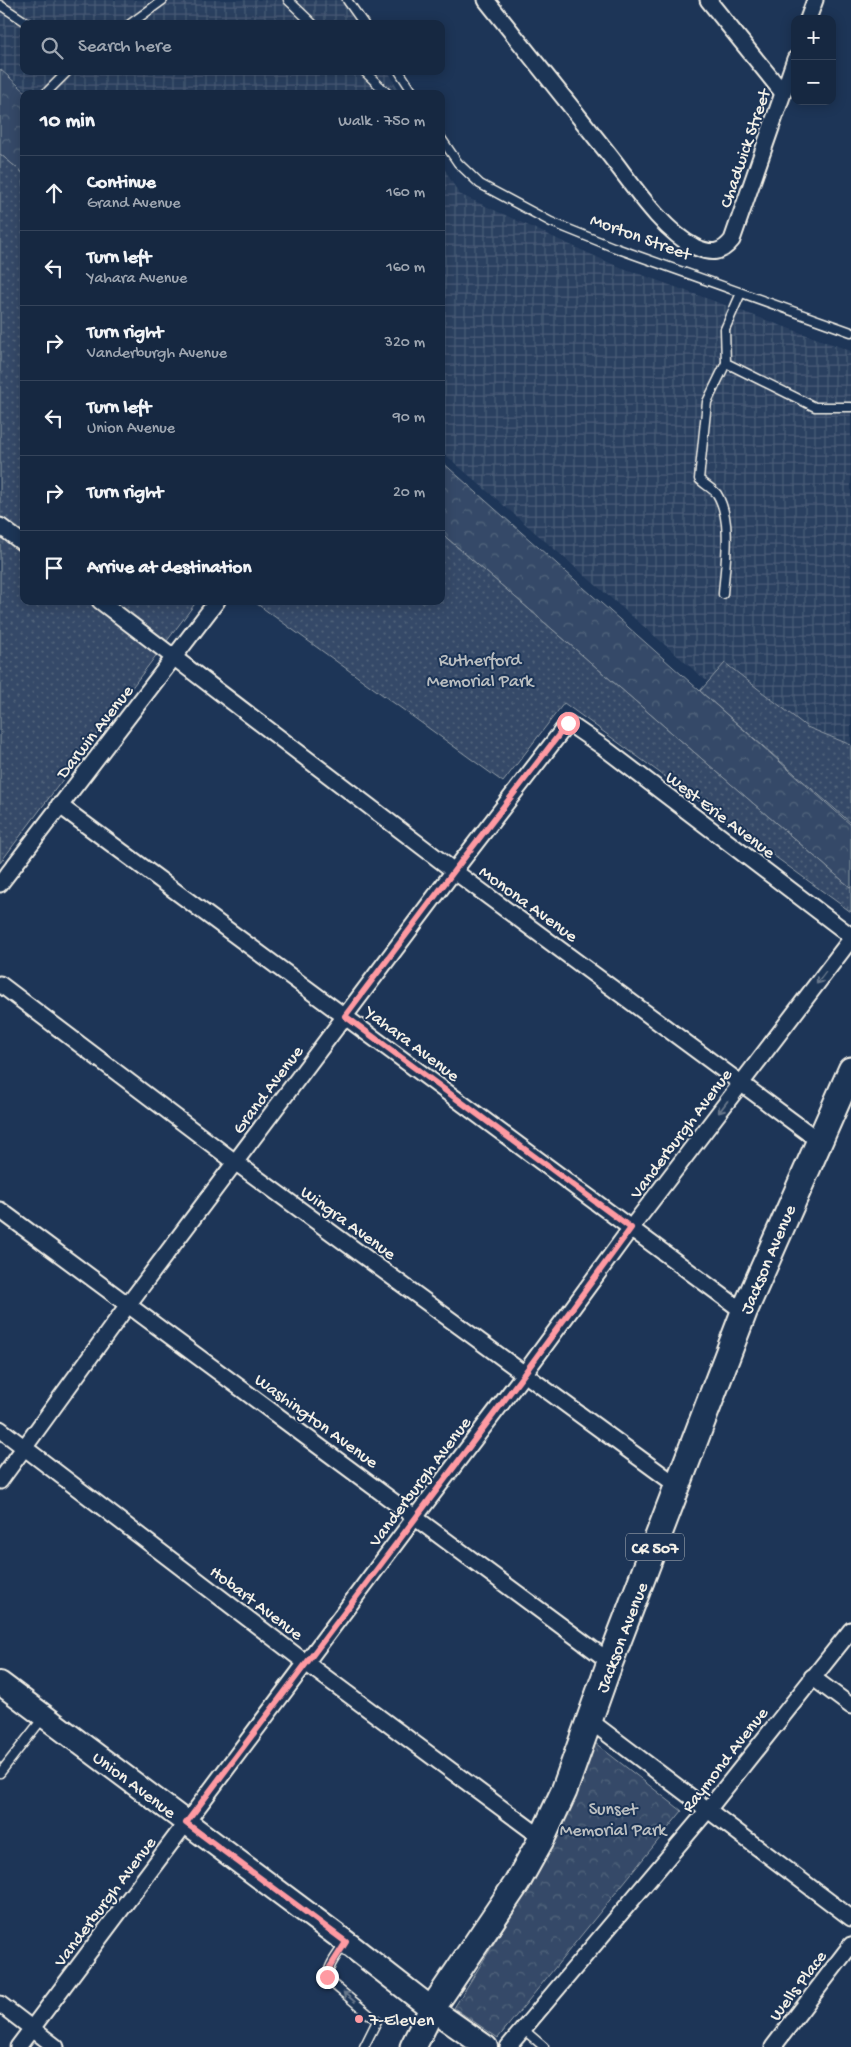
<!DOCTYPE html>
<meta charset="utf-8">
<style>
:root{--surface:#162841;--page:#23344c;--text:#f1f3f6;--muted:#9ea6b1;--line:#35445a}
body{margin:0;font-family:"Gochi Hand",sans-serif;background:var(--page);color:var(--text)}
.controls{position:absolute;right:15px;top:15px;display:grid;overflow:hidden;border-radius:10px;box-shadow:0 2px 12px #0003}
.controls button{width:45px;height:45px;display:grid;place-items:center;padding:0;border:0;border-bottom:1px solid var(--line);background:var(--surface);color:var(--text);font:25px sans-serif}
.stop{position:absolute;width:15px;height:15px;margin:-11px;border:4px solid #ff9aa2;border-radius:50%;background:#fff}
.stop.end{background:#ff9aa2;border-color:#fff;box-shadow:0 1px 5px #0008}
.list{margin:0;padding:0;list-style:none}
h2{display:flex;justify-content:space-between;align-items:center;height:65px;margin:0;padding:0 20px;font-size:21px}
h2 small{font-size:16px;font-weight:400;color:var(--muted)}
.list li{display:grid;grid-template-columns:32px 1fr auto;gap:15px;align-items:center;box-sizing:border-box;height:75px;padding:0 20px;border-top:1px solid var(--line)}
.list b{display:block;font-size:19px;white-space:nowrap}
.list p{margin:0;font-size:16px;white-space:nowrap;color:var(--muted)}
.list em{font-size:16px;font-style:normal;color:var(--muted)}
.icon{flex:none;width:28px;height:28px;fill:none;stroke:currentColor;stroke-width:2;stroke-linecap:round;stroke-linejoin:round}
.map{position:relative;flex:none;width:851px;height:2047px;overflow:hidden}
.search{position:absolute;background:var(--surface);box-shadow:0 2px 12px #0003;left:20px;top:20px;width:425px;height:55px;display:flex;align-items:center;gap:12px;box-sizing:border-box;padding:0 18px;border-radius:10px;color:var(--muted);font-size:19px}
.panel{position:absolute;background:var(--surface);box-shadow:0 2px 12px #0003;left:20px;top:90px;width:425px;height:515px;border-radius:10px}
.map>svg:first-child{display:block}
</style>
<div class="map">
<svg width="851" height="2047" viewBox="0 0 851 2047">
<defs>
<pattern id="industrial-grid" width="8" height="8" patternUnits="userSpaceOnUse" patternTransform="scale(1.25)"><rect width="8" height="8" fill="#2a4060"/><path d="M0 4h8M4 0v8" fill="none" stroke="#4a5c77"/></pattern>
<pattern id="forest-crowns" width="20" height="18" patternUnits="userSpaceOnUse" patternTransform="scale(1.25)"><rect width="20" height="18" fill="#354a67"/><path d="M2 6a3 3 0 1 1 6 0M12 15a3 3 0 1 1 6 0" fill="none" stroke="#53657d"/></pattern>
<pattern id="park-dots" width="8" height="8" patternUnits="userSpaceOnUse" patternTransform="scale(1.25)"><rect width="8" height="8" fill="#354a67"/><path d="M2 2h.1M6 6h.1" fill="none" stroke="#53657d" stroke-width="1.8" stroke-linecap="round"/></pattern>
</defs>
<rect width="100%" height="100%" fill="#1d3557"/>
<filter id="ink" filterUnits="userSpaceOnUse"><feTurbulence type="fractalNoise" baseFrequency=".02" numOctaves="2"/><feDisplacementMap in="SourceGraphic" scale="10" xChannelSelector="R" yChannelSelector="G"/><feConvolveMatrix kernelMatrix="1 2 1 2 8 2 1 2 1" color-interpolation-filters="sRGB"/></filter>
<g filter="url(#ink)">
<g fill="url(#industrial-grid)">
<polygon points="0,0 347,0 361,24 24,24 24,71 388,71 401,94 30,94 0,68"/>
<polygon points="441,163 459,194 612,264 851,351 851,745 807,727 725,663 709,683 441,451"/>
</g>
<g fill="url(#forest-crowns)" stroke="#949ea8">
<polygon points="0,69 28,94 24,94 24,174 0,154"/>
<polygon points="441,461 851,825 851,888 441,533"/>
<polygon points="590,1739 682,1811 498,2038 454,2008 512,1914 542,1860"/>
</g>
<g fill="url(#park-dots)" stroke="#949ea8">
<polygon points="0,154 24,174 24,601 197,601 0,863"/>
<polygon points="441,533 851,888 851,912 564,703 503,782 253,601 441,601"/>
<polygon points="725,663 807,727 851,745 851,823 700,691"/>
</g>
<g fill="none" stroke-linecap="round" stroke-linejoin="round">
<g stroke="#f4f1e8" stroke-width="11">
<g id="lane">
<polyline points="288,0 313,24"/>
<polyline points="347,0 364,24"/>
<polyline points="0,5 29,24"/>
<polyline points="130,24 163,0"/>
<polyline points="364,71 388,94"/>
<polyline points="399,71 414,94"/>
<polyline points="45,94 67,72"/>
<polyline points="441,138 458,163 480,184 551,222 613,247 851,332"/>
<polyline points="741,293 725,329 726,363 815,407 851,407"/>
<path d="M723,594C725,565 733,520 717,494C713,489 704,484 699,479L707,402L726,363"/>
<polyline points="0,1773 43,1718"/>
<path d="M345,1943C338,1954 326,1967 328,1980L377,2021L364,2047"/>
<polyline points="523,2029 544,2047"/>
</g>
</g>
<g stroke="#f4f1e8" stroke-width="19">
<g id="street">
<path d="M486,0C527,51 567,102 607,152C631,182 661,230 695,247C711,254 721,254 732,240L795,59"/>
<polyline points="708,0 783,93"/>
<polyline points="808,19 815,0"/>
<polyline points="0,526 24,544"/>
<polyline points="100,601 454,871 819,1141"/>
<polyline points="59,805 744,1312"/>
<polyline points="0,884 217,601"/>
<polyline points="0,984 235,1162 679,1487"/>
<path d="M0,1210C202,1362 408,1510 610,1662"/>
<polyline points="0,1429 306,1663 542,1838"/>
<polyline points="0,1481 127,1306 454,871 568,723 603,747 851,936"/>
<polyline points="812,1677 851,1706"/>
<polyline points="589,1720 851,1918"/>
<polyline points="0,2004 56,2047"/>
<polyline points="18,2047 416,1516 524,1374 631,1228 851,939"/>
<polyline points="508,2047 707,1811 851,1630"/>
<polyline points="773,2047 851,1945"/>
</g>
</g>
<g stroke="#f4f1e8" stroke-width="26">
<polyline id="secondary" points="0,1683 346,1942 432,2009 486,2047"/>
</g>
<g stroke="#f4f1e8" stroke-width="29">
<polyline id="primary" points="413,2047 432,2009 517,1883 542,1838 564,1791 610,1662 744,1312 851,1070"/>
</g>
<use href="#lane" stroke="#1d3557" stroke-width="8"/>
<use href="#street" stroke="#1d3557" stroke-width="15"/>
<use href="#secondary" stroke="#1d3557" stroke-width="22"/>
<use href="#primary" stroke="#1d3557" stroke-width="25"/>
</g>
<defs><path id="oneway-shaft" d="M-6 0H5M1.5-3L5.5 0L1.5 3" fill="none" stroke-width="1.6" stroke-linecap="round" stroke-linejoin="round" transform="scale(1.25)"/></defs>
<g stroke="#68778a">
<use href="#oneway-shaft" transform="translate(821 978) rotate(127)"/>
<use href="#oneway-shaft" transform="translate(723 1107) rotate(127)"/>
<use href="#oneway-shaft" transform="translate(349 1997) rotate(-140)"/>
</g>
</g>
<g fill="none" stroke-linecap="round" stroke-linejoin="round" filter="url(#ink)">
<polyline stroke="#ff9aa2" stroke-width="6" points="327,1977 330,1967 346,1942 186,1823 524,1374 631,1228 345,1016 454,871 568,723"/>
</g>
<circle fill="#ff9aa2" stroke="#1d3557" stroke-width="2" cx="359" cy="2019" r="5"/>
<g text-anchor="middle" stroke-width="4" stroke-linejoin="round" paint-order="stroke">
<rect fill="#1d3557" stroke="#b4b9bc" stroke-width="1" x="626" y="1533.5" width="58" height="27" rx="4"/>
<g font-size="16" font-weight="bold" fill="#f4f1e8">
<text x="655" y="1553">CR 507</text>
</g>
<g font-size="18" fill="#f4f1e8" stroke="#1d3557">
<text transform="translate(744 148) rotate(-71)" y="6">Chadwick Street</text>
<text transform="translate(641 236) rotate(20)" y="6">Morton Street</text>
<text transform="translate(94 731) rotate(-52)" y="6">Darwin Avenue</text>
<text transform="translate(721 814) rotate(37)" y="6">West Erie Avenue</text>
<text transform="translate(529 903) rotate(36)" y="6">Monona Avenue</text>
<text transform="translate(413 1043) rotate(37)" y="6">Yahara Avenue</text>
<text transform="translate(267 1089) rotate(-53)" y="6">Grand Avenue</text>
<text transform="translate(680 1133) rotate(-53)" y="6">Vanderburgh Avenue</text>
<text transform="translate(349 1222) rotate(36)" y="6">Wingra Avenue</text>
<text transform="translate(767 1259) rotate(-67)" y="6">Jackson Avenue</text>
<text transform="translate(317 1420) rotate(36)" y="6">Washington Avenue</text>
<text transform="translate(419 1481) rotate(-53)" y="6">Vanderburgh Avenue</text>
<text transform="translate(257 1602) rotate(37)" y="6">Hobart Avenue</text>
<text transform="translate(621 1637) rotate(-69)" y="6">Jackson Avenue</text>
<text transform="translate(724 1759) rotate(-52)" y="6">Raymond Avenue</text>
<text transform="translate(135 1784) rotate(37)" y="6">Union Avenue</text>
<text transform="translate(104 1901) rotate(-53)" y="6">Vanderburgh Avenue</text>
<text transform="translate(797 1985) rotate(-53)" y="6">Wells Place</text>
</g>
<g font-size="18" fill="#bbbfc1" stroke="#1d3557">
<text x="480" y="665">Rutherford<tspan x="480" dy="21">Memorial Park</tspan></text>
<text x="613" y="1814">Sunset<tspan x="613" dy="21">Memorial Park</tspan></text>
</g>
<g font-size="18" fill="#f4f1e8" stroke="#1d3557" text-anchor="start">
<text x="369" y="2025">7-Eleven</text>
</g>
</g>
</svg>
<div class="controls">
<button>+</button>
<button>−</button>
</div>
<div class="stop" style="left:568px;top:723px"></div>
<div class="stop end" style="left:327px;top:1977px"></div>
<div class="search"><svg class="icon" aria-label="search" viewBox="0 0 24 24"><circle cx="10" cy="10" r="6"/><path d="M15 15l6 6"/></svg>Search here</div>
<section class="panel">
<h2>10 min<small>Walk · 750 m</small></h2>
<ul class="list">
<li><svg class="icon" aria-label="ahead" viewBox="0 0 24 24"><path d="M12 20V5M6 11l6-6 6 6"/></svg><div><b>Continue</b><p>Grand Avenue</p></div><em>160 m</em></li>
<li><svg class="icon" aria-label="left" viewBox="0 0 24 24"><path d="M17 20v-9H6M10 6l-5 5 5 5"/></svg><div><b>Turn left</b><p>Yahara Avenue</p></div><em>160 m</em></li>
<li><svg class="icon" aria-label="right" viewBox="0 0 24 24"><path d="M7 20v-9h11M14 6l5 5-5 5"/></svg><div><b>Turn right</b><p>Vanderburgh Avenue</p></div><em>320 m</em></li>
<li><svg class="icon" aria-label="left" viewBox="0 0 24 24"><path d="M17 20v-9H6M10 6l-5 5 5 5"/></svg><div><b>Turn left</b><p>Union Avenue</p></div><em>90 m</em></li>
<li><svg class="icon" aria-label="right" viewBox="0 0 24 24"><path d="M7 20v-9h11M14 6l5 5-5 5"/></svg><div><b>Turn right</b></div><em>20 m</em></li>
<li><svg class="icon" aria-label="arrive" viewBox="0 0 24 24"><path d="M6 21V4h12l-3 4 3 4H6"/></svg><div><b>Arrive at destination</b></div></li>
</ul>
</section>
</div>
